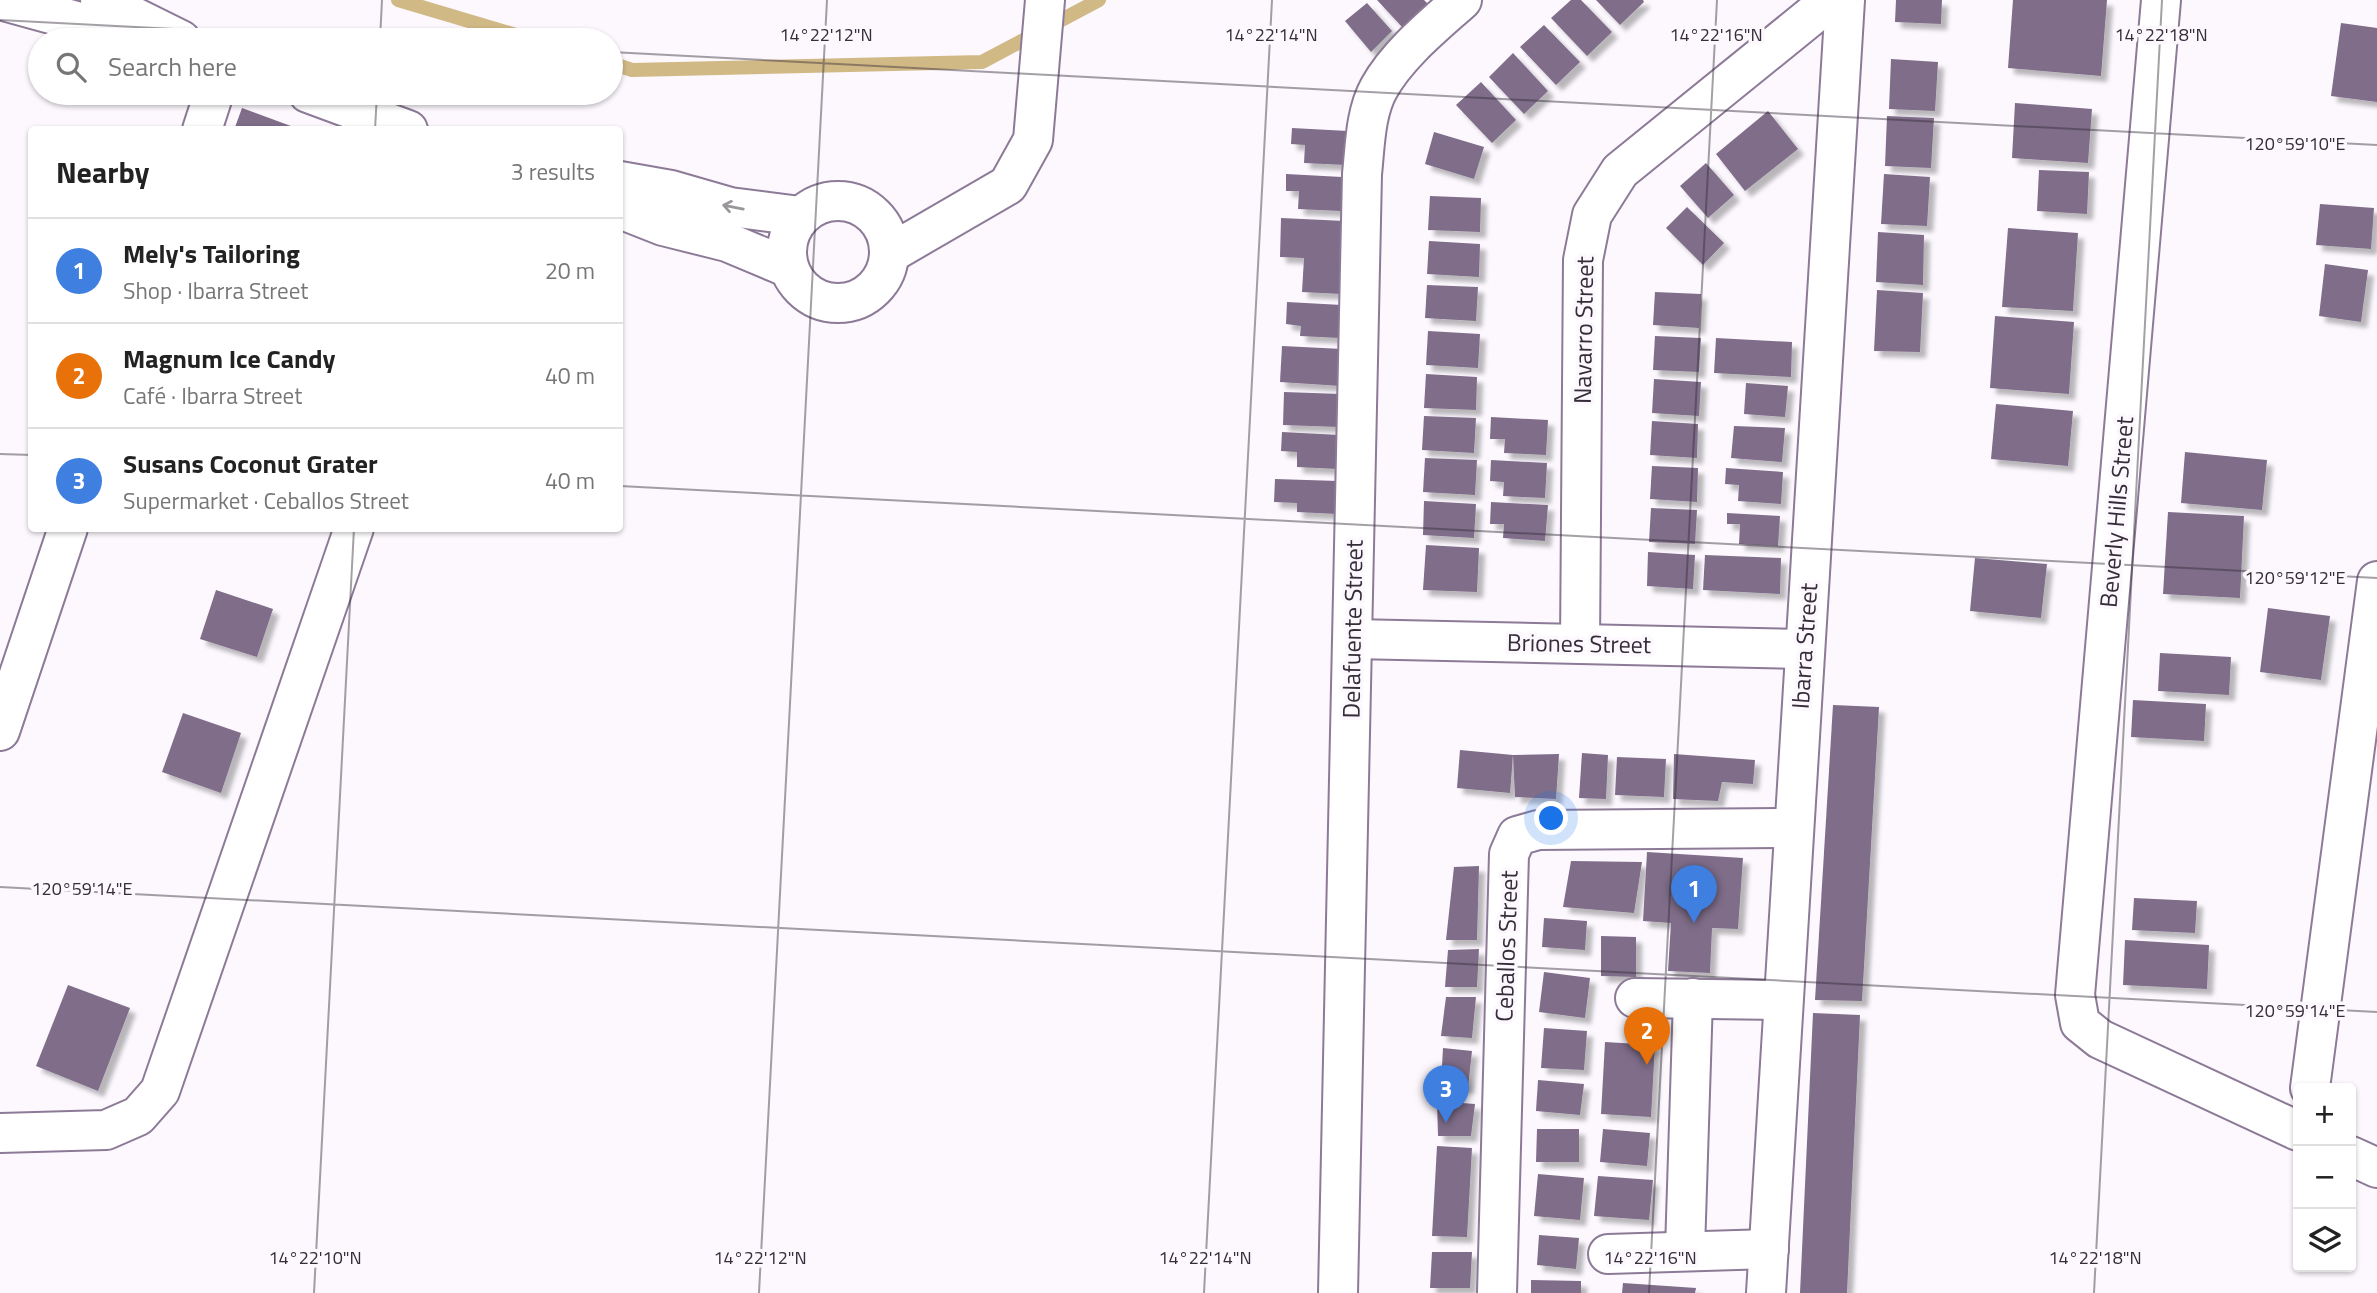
<!DOCTYPE html>
<meta charset="utf-8">
<style>
:root{--surface:#fff;--page:#f2f2f2;--text:#222;--muted:#767676;--line:#e0e0e0;--accent:#b45309}
body{margin:0;font-family:"Titillium Web",sans-serif;background:var(--page);color:var(--text)}
.controls{position:absolute;right:21px;bottom:21px;display:grid;overflow:hidden;border-radius:7px;box-shadow:0 2px 5px #0004}
.controls button{width:63px;height:63px;display:grid;place-items:center;padding:0;border:0;border-bottom:2px solid var(--line);background:var(--surface);color:var(--text);font:35px sans-serif}
.you{position:absolute;left:1552px;top:819px;width:24px;height:24px;margin:-18px;border:5px solid #fff;border-radius:50%;background:#1a73e8;box-shadow:0 0 0 10px #1a73e833}
.badge{display:grid;place-items:center;width:46px;height:46px;border-radius:50%;background:var(--accent);color:#fff;font-size:23px;font-weight:700}
.pin{position:absolute;translate:-50% -58px;filter:drop-shadow(0 2px 4px #0008)}
.pin::after{content:'';position:absolute;top:37px;width:24px;height:21px;background:inherit;clip-path:polygon(0 0,100% 0,50% 100%)}
.list{margin:0;padding:0;list-style:none}
h2{display:flex;justify-content:space-between;align-items:center;height:91px;margin:0;padding:0 28px;font-size:30px}
h2 small{font-size:23px;font-weight:400;color:var(--muted)}
.list li{display:grid;grid-template-columns:46px 1fr auto;gap:21px;align-items:center;box-sizing:border-box;height:105px;padding:0 28px;border-top:2px solid var(--line)}
.list b{display:block;font-size:26px;white-space:nowrap}
.list p{margin:0;font-size:23px;white-space:nowrap;color:var(--muted)}
.list em{font-size:23px;font-style:normal;color:var(--muted)}
.icon{flex:none;width:38px;height:38px;fill:none;stroke:currentColor;stroke-width:2;stroke-linecap:round;stroke-linejoin:round}
.map{position:relative;flex:none;width:2377px;height:1293px;overflow:hidden}
.search{position:absolute;background:var(--surface);box-shadow:0 2px 5px #0004;left:28px;top:28px;width:595px;height:77px;display:flex;align-items:center;gap:18px;box-sizing:border-box;padding:0 24px;border-radius:38px;color:var(--muted);font-size:26px}
.panel{position:absolute;background:var(--surface);box-shadow:0 2px 5px #0004;left:28px;top:126px;width:595px;height:406px;border-radius:7px}
.map>svg:first-child{display:block}
</style>
<div class="map">
<svg width="2377" height="1293" viewBox="0 0 2377 1293">
<defs>
<filter id="shadow"><feDropShadow dx="6" dy="6" stdDeviation="2" flood-color="#0004"/></filter>
</defs>
<rect width="100%" height="100%" fill="#fcf8fe"/>
<g fill="none" stroke-linecap="round" stroke-linejoin="round">
<g stroke="#d1b986" stroke-width="14">
<polyline points="398,0 533,40"/>
<polyline points="611,63 632,70 982,62 1099,0"/>
</g>
</g>
<g fill="#7f6d89" filter="url(#shadow)">
<polygon points="1377,0 1424,0 1429,5 1404,29"/>
<polygon points="1571,0 1581,0 1612,32 1587,56 1551,18"/>
<polygon points="1596,0 1643,0 1644,2 1620,25"/>
<polygon points="1896,0 1942,0 1941,24 1895,22"/>
<polygon points="2013,0 2107,0 2101,76 2008,68"/>
<polygon points="1367,3 1392,31 1371,52 1345,21"/>
<polygon points="2341,23 2377,28 2377,102 2331,96"/>
<polygon points="1544,25 1580,62 1556,85 1520,47"/>
<polygon points="1513,53 1548,91 1524,114 1489,77"/>
<polygon points="1891,59 1938,62 1935,111 1889,109"/>
<polygon points="1481,82 1516,120 1492,143 1456,105"/>
<polygon points="2015,103 2092,109 2088,163 2012,158"/>
<polygon points="242,108 299,129 299,130 234,130"/>
<polygon points="1768,111 1798,149 1745,191 1716,154"/>
<polygon points="1887,116 1934,118 1931,168 1885,166"/>
<polygon points="1292,128 1348,131 1346,165 1304,163 1305,145 1291,144"/>
<polygon points="1434,132 1484,147 1474,179 1425,164"/>
<polygon points="1706,163 1734,195 1708,218 1680,186"/>
<polygon points="2039,170 2089,172 2087,214 2037,211"/>
<polygon points="1286,174 1342,177 1341,211 1298,209 1299,191 1286,191"/>
<polygon points="1884,174 1930,177 1927,226 1881,224"/>
<polygon points="1430,196 1481,198 1480,232 1428,230"/>
<polygon points="2320,204 2374,208 2371,249 2316,245"/>
<polygon points="1687,207 1724,243 1703,265 1666,228"/>
<polygon points="1281,218 1345,221 1342,294 1302,292 1304,258 1280,257"/>
<polygon points="2008,228 2078,233 2073,311 2002,307"/>
<polygon points="1878,232 1924,235 1923,285 1876,282"/>
<polygon points="1429,241 1480,244 1479,277 1427,274"/>
<polygon points="2325,264 2368,270 2361,322 2319,316"/>
<polygon points="1427,285 1478,287 1476,321 1425,318"/>
<polygon points="1877,290 1923,293 1920,352 1874,351"/>
<polygon points="1655,292 1701,294 1699,328 1653,325"/>
<polygon points="1287,302 1342,305 1340,338 1300,336 1301,326 1286,324"/>
<polygon points="1995,316 2074,322 2069,394 1990,388"/>
<polygon points="1428,331 1480,334 1478,368 1426,365"/>
<polygon points="1655,336 1701,338 1699,372 1653,370"/>
<polygon points="1716,338 1792,342 1791,377 1714,373"/>
<polygon points="1282,346 1343,349 1341,386 1280,382"/>
<polygon points="1426,374 1477,377 1476,410 1424,408"/>
<polygon points="1654,379 1701,382 1699,416 1652,413"/>
<polygon points="1746,383 1788,386 1785,417 1744,414"/>
<polygon points="1284,392 1341,394 1340,427 1283,425"/>
<polygon points="1996,404 2073,411 2068,466 1991,459"/>
<polygon points="1424,416 1476,418 1474,453 1422,450"/>
<polygon points="1491,417 1548,420 1546,455 1504,453 1505,439 1490,439"/>
<polygon points="1652,421 1698,424 1697,458 1650,455"/>
<polygon points="1734,426 1785,428 1782,462 1731,458"/>
<polygon points="1282,432 1340,435 1338,469 1297,467 1297,452 1281,451"/>
<polygon points="2185,452 2267,460 2262,510 2181,503"/>
<polygon points="1425,458 1477,460 1475,495 1423,492"/>
<polygon points="1491,460 1547,463 1545,498 1503,496 1504,482 1490,481"/>
<polygon points="1652,466 1698,468 1697,502 1650,499"/>
<polygon points="1726,468 1783,472 1781,504 1738,501 1739,485 1725,484"/>
<polygon points="1275,479 1338,481 1337,514 1297,512 1297,503 1274,502"/>
<polygon points="1424,501 1476,504 1474,538 1423,535"/>
<polygon points="1491,502 1548,505 1545,541 1503,538 1504,524 1490,524"/>
<polygon points="1651,508 1697,510 1695,544 1649,542"/>
<polygon points="2168,512 2244,516 2240,598 2163,594"/>
<polygon points="1727,513 1780,516 1778,546 1739,544 1740,524 1727,524"/>
<polygon points="1426,545 1479,548 1477,592 1423,590"/>
<polygon points="1648,552 1695,555 1693,589 1647,586"/>
<polygon points="1705,555 1781,558 1780,594 1703,590"/>
<polygon points="1975,558 2047,564 2041,618 1970,611"/>
<polygon points="216,590 273,609 257,657 200,639"/>
<polygon points="2268,608 2330,616 2321,680 2260,672"/>
<polygon points="2160,653 2231,657 2229,695 2158,691"/>
<polygon points="2133,700 2206,704 2204,741 2131,737"/>
<polygon points="1833,705 1879,707 1862,1001 1815,1000"/>
<polygon points="183,713 241,733 221,793 162,772"/>
<polygon points="1460,750 1513,755 1510,793 1457,788"/>
<polygon points="1582,753 1608,755 1606,799 1579,798"/>
<polygon points="1559,754 1556,799 1515,797 1513,755"/>
<polygon points="1674,754 1755,760 1753,784 1722,782 1718,801 1673,799"/>
<polygon points="1617,757 1666,759 1664,797 1615,795"/>
<polygon points="1647,852 1743,858 1738,929 1712,928 1710,973 1668,971 1671,923 1643,921"/>
<polygon points="1571,861 1642,862 1634,913 1563,907"/>
<polygon points="1479,866 1477,940 1446,940 1454,867"/>
<polygon points="2134,898 2197,901 2195,933 2132,930"/>
<polygon points="1544,918 1587,921 1585,950 1542,947"/>
<polygon points="1601,936 1636,937 1636,977 1601,976"/>
<polygon points="2125,940 2209,945 2207,989 2123,985"/>
<polygon points="1479,949 1477,987 1445,987 1448,950"/>
<polygon points="1544,972 1590,978 1585,1018 1539,1012"/>
<polygon points="68,985 130,1008 98,1091 36,1066"/>
<polygon points="1446,997 1476,997 1472,1038 1441,1036"/>
<polygon points="1813,1013 1860,1015 1847,1293 1800,1293"/>
<polygon points="1544,1028 1587,1031 1584,1070 1541,1068"/>
<polygon points="1605,1042 1655,1045 1651,1117 1601,1114"/>
<polygon points="1443,1048 1472,1051 1468,1088 1441,1085"/>
<polygon points="1538,1080 1584,1084 1580,1115 1536,1111"/>
<polygon points="1437,1101 1475,1104 1471,1136 1438,1136"/>
<polygon points="1537,1129 1579,1129 1579,1162 1536,1162"/>
<polygon points="1603,1129 1650,1133 1647,1166 1600,1162"/>
<polygon points="1437,1146 1472,1148 1467,1237 1432,1236"/>
<polygon points="1538,1174 1584,1178 1580,1220 1534,1216"/>
<polygon points="1598,1176 1653,1180 1649,1220 1594,1216"/>
<polygon points="1539,1235 1579,1238 1576,1269 1537,1265"/>
<polygon points="1432,1252 1472,1252 1470,1288 1430,1288"/>
<polygon points="1531,1280 1581,1281 1581,1293 1531,1293"/>
<polygon points="1623,1283 1696,1288 1695,1293 1622,1293"/>
</g>
<g fill="none" stroke-linecap="round" stroke-linejoin="round">
<g stroke="#8c7a97" stroke-width="42">
<g id="street">
<polyline points="0,0 145,40"/>
<polyline points="100,0 181,40"/>
<polyline points="2161,0 2075,995 2080,1023 2100,1039 2298,1131"/>
<polyline points="308,93 408,130"/>
<polyline points="202,130 214,93"/>
<polyline points="620,181 671,190 730,207 800,216"/>
<circle cx="838" cy="252" r="51"/>
<polyline points="620,209 663,226 727,242 789,268"/>
<polyline points="889,254 1008,185 1033,140 1045,0"/>
<polyline points="1353,639 1805,649"/>
<polyline points="1580,644 1583,260 1592,215 1620,171 1831,0"/>
<polyline points="0,731 68,528"/>
<polyline points="1635,998 1783,1000"/>
<polyline points="2310,1088 2377,581"/>
<polyline points="0,1133 106,1130 138,1116 160,1091 354,528"/>
<polyline points="2351,1156 2377,1168"/>
<polyline points="1685,1250 1693,998"/>
<polyline points="1608,1254 1769,1249"/>
<path d="M1338,1293L1362,174C1365,147 1365,113 1379,88C1398,54 1433,26 1462,0"/>
<polyline points="1497,1293 1509,854 1517,836 1538,830 1794,828"/>
<polyline points="1766,1293 1845,0"/>
</g>
</g>
<use href="#street" stroke="#fff" stroke-width="38"/>
</g>
<defs><path id="oneway-shaft" d="M-6 0H5M1.5-3L5.5 0L1.5 3" fill="none" stroke-width="1.6" stroke-linecap="round" stroke-linejoin="round" transform="scale(1.75)"/></defs>
<use stroke="#9a969c" href="#oneway-shaft" transform="translate(733 207) rotate(-169)"/>
<path fill="none" stroke="#352d39" stroke-width="2" stroke-opacity="0.45" d="M0,20L383,40M380,40L382,0M611,52L2377,145M375,130L377,93M0,454L32,455M620,486L2377,578M0,887L2377,1012M314,1293L354,528M759,1293L827,0M1204,1293L1272,0M1649,1293L1717,0M2094,1293L2162,0"/>
<g text-anchor="middle" stroke-width="7" stroke-linejoin="round" paint-order="stroke">
<g font-size="24" fill="#352d39" stroke="#fcf8fe">
<text transform="translate(1584 330) rotate(-89)" y="8">Navarro Street</text>
<text transform="translate(2117 512) rotate(-85)" y="8">Beverly Hills Street</text>
<text transform="translate(1353 629) rotate(-89)" y="8">Delafuente Street</text>
<text transform="translate(1579 644) rotate(1)" y="8">Briones Street</text>
<text transform="translate(1805 646) rotate(-86)" y="8">Ibarra Street</text>
<text transform="translate(1507 946) rotate(-88)" y="8">Ceballos Street</text>
</g>
</g>
<g font-size="18" text-anchor="middle" fill="#352d39" stroke="#fcf8fe" stroke-width="7" stroke-linejoin="round" paint-order="stroke">
<text x="826" y="41">14°22'12"N</text>
<text x="1271" y="41">14°22'14"N</text>
<text x="1716" y="41">14°22'16"N</text>
<text x="2161" y="41">14°22'18"N</text>
<text x="2295" y="150">120°59'10"E</text>
<text x="2295" y="584">120°59'12"E</text>
<text x="82" y="895">120°59'14"E</text>
<text x="2295" y="1017">120°59'14"E</text>
<text x="315" y="1264">14°22'10"N</text>
<text x="760" y="1264">14°22'12"N</text>
<text x="1205" y="1264">14°22'14"N</text>
<text x="1650" y="1264">14°22'16"N</text>
<text x="2095" y="1264">14°22'18"N</text>
</g>
</svg>
<div class="controls">
<button>+</button>
<button>−</button>
<button><svg class="icon" aria-label="layers" viewBox="0 0 24 24"><path d="M12 4l9 5-9 5-9-5zM3 14l9 5 9-5"/></svg></button>
</div>
<div class="you"></div>
<div class="pin badge" style="left:1694px;top:923px;background:#3f7fe0">1</div>
<div class="pin badge" style="left:1647px;top:1065px;background:#e8710a">2</div>
<div class="pin badge" style="left:1446px;top:1123px;background:#3f7fe0">3</div>
<div class="search"><svg class="icon" aria-label="search" viewBox="0 0 24 24"><circle cx="10" cy="10" r="6"/><path d="M15 15l6 6"/></svg>Search here</div>
<section class="panel">
<h2>Nearby<small>3 results</small></h2>
<ul class="list">
<li><span class="badge" style="background:#3f7fe0">1</span><div><b>Mely's Tailoring</b><p>Shop · Ibarra Street</p></div><em>20 m</em></li>
<li><span class="badge" style="background:#e8710a">2</span><div><b>Magnum Ice Candy</b><p>Café · Ibarra Street</p></div><em>40 m</em></li>
<li><span class="badge" style="background:#3f7fe0">3</span><div><b>Susans Coconut Grater</b><p>Supermarket · Ceballos Street</p></div><em>40 m</em></li>
</ul>
</section>
</div>
